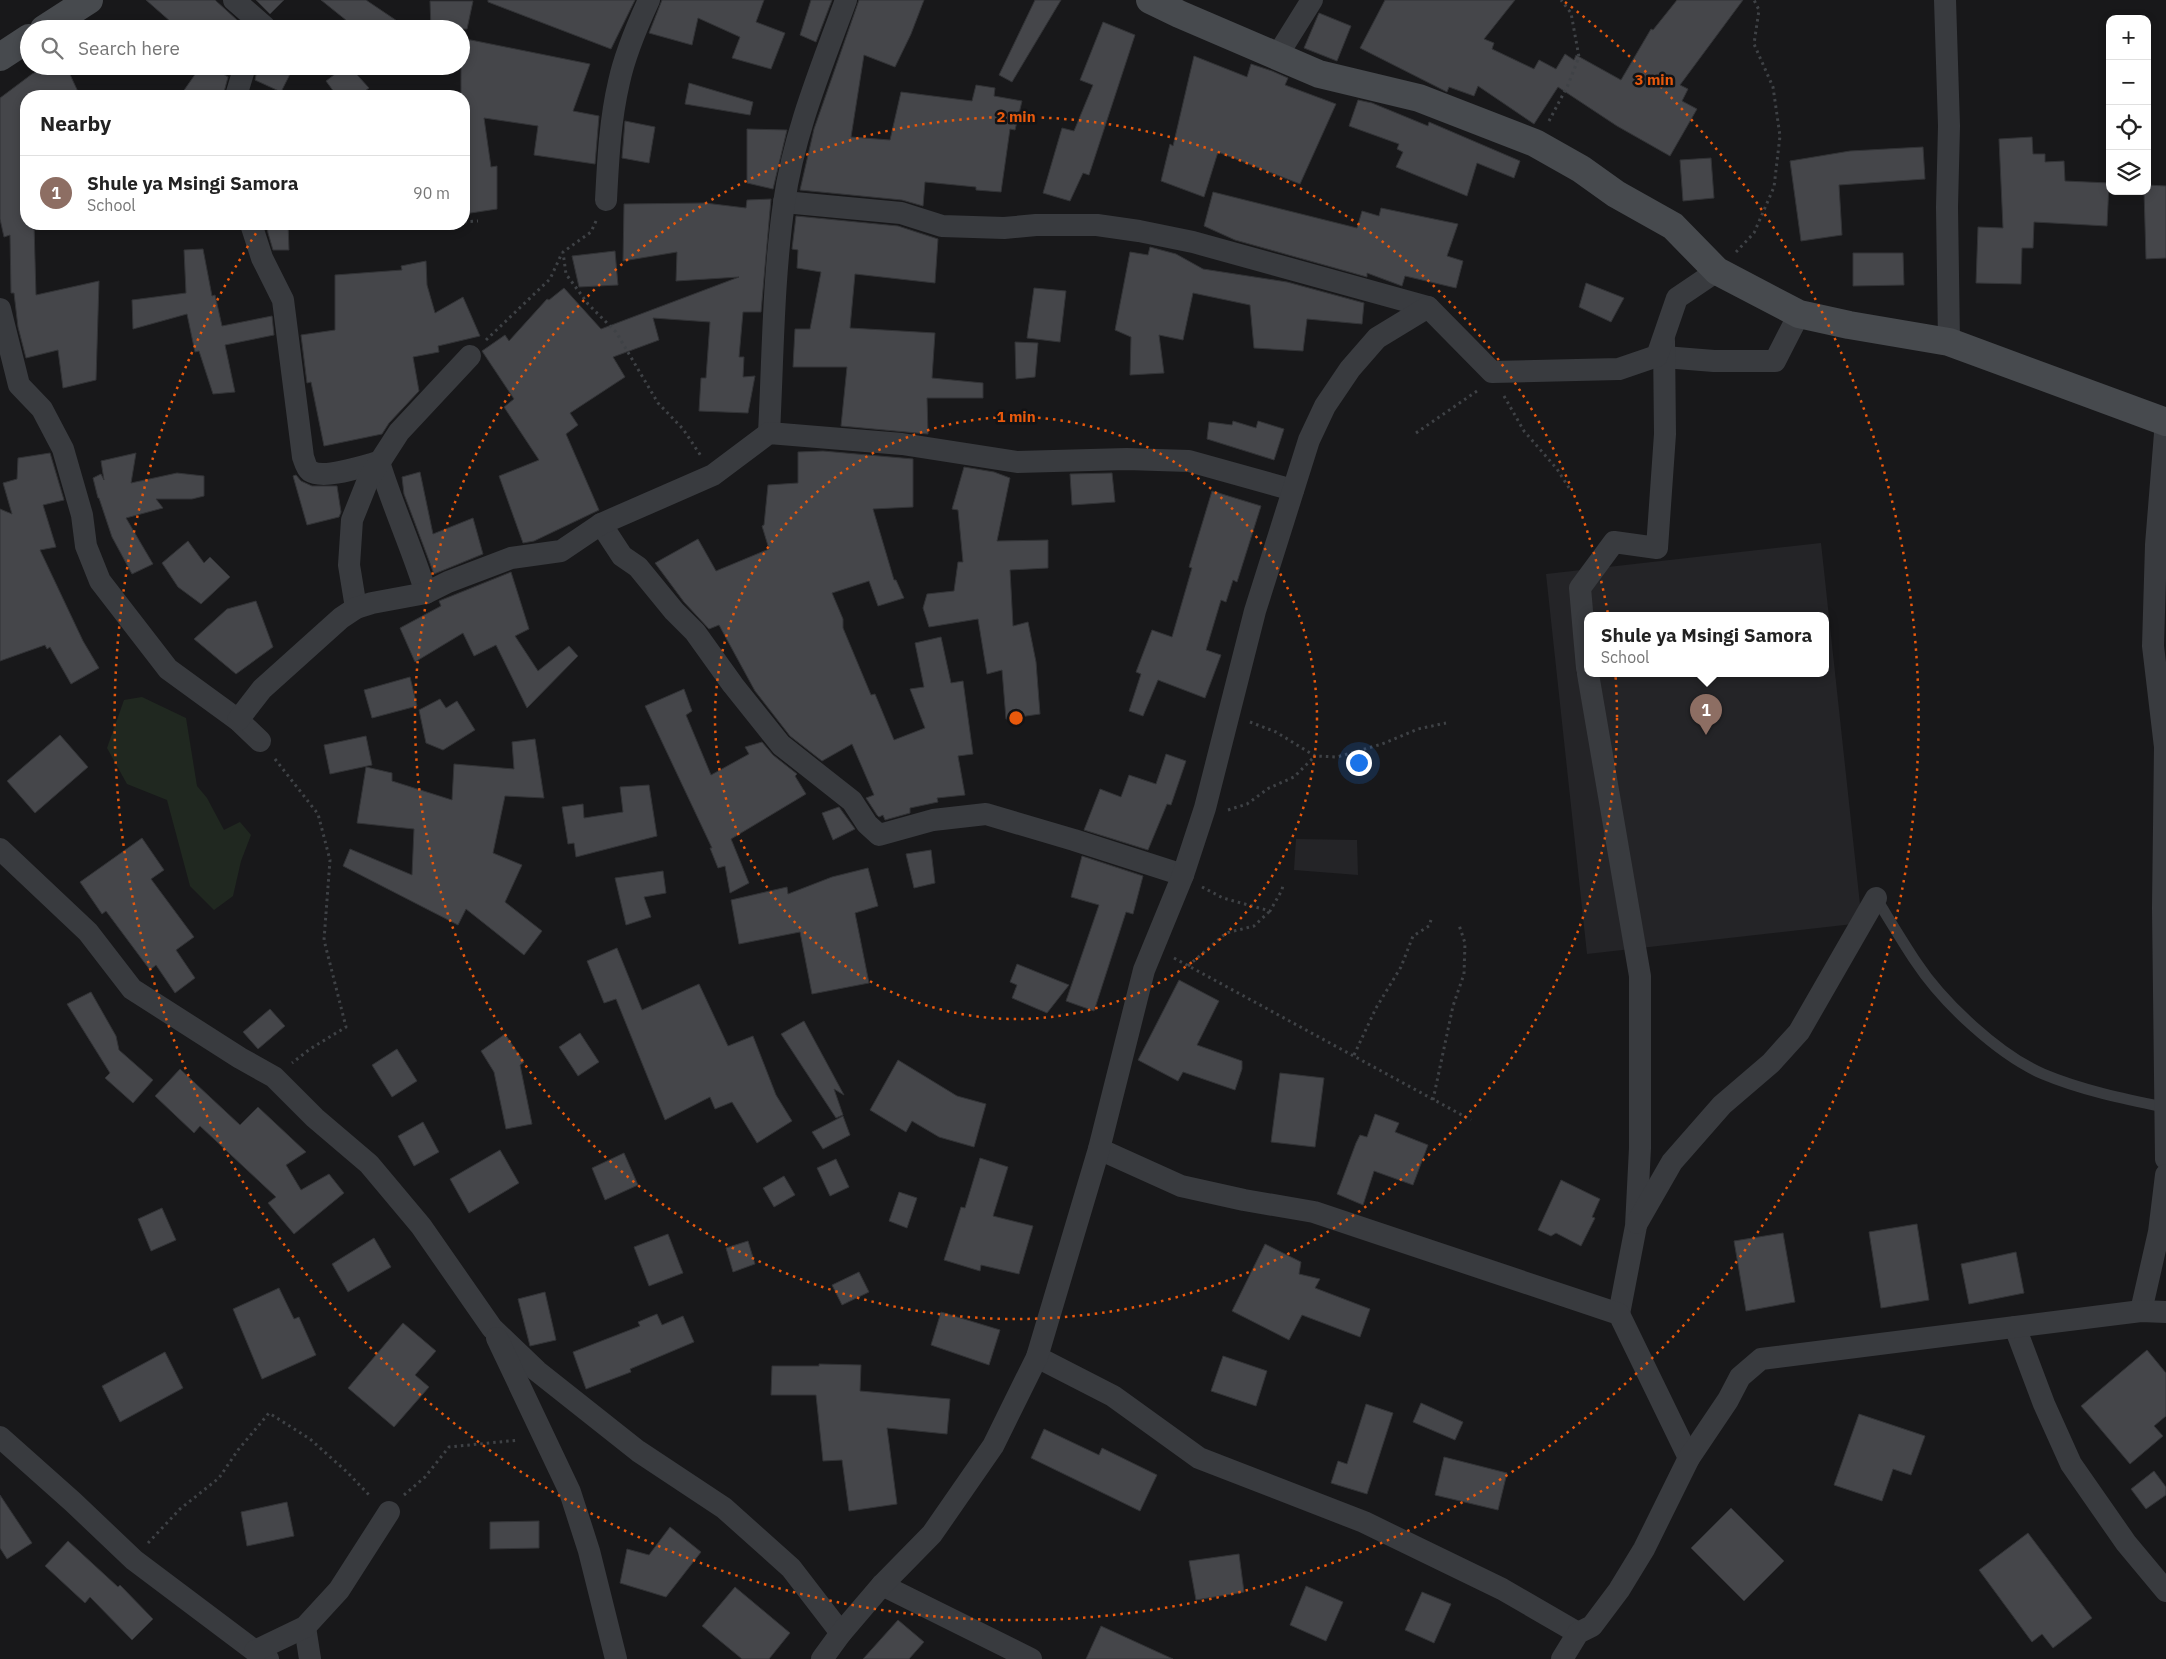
<!DOCTYPE html>
<meta charset="utf-8">
<style>
:root{--surface:#fff;--page:#f6f6f6;--text:#222;--muted:#767676;--line:#e0e0e0;--accent:#ea580c}
body{margin:0;font-family:"IBM Plex Sans",sans-serif;background:var(--page);color:var(--text)}
.controls{position:absolute;right:15px;top:15px;display:grid;overflow:hidden;border-radius:10px;box-shadow:0 2px 8px #0003}
.controls button{width:45px;height:45px;display:grid;place-items:center;padding:0;border:0;border-bottom:1px solid var(--line);background:var(--surface);color:var(--text);font:25px sans-serif}
.you{position:absolute;left:1358px;top:762px;width:18px;height:18px;margin:-12px;border:4px solid #fff;border-radius:50%;background:#1a73e8;box-shadow:0 0 0 8px #1a73e833}
.badge{display:grid;place-items:center;width:32px;height:32px;border-radius:50%;background:var(--accent);color:#fff;font-size:16px;font-weight:700}
.pin{position:absolute;translate:-50% -41px;filter:drop-shadow(0 1px 2px #0008)}
.pin::after{content:'';position:absolute;top:26px;width:18px;height:15px;background:inherit;clip-path:polygon(0 0,100% 0,50% 100%)}
.popup{position:absolute;left:1584px;top:612px;width:245px;height:65px;box-sizing:border-box;display:grid;place-content:center;border-radius:10px;background:var(--surface);filter:drop-shadow(0 1px 4px #0005);font-size:16px;white-space:nowrap;color:var(--muted)}
.popup b{font-size:19px;color:var(--text)}
.popup::after{content:'';position:absolute;left:50%;top:100%;margin-left:-10px;border:10px solid transparent;border-top-color:var(--surface)}
.list{margin:0;padding:0;list-style:none}
h2{display:flex;justify-content:space-between;align-items:center;height:65px;margin:0;padding:0 20px;font-size:21px}
h2 small{font-size:16px;font-weight:400;color:var(--muted)}
.list li{display:grid;grid-template-columns:32px 1fr auto;gap:15px;align-items:center;box-sizing:border-box;height:75px;padding:0 20px;border-top:1px solid var(--line)}
.list b{display:block;font-size:19px;white-space:nowrap}
.list p{margin:0;font-size:16px;white-space:nowrap;color:var(--muted)}
.list em{font-size:16px;font-style:normal;color:var(--muted)}
.icon{flex:none;width:28px;height:28px;fill:none;stroke:currentColor;stroke-width:2;stroke-linecap:round;stroke-linejoin:round}
.map{position:relative;flex:none;width:2166px;height:1659px;overflow:hidden}
.search{position:absolute;background:var(--surface);box-shadow:0 2px 8px #0003;left:20px;top:20px;width:450px;height:55px;display:flex;align-items:center;gap:12px;box-sizing:border-box;padding:0 18px;border-radius:28px;color:var(--muted);font-size:19px}
.panel{position:absolute;background:var(--surface);box-shadow:0 2px 8px #0003;left:20px;top:90px;width:450px;height:140px;border-radius:20px}
.map>svg:first-child{display:block}
</style>
<div class="map">
<svg width="2166" height="1659" viewBox="0 0 2166 1659">
<rect width="100%" height="100%" fill="#18181a"/>
<g fill="#242427" fill-rule="evenodd">
<path d="M1821,543L1862,923L1587,954L1546,574ZM1587,616H1825V674H1587Z"/>
<polygon points="1296,839 1357,840 1358,875 1294,870"/>
</g>
<polygon fill="#202820" points="142,697 186,718 197,786 207,798 224,830 240,822 251,835 241,861 233,896 214,910 190,886 167,800 127,784 107,748 124,700"/>
<g fill="#45464a" stroke="#323336">
<polygon points="146,0 215,0 247,29 179,29"/>
<polygon points="256,0 284,0 270,14"/>
<polygon points="321,0 366,0 409,29 357,29"/>
<polygon points="488,0 635,0 611,49 488,2"/>
<polygon points="662,0 764,0 756,22 785,33 771,69 732,58 740,37 698,18 692,45 649,33"/>
<polygon points="811,0 832,0 816,42 800,35"/>
<polygon points="859,0 924,0 911,34 895,67 864,55 851,137 890,140 901,92 972,101 976,85 995,88 994,96 1022,101 1015,130 1010,129 1001,192 976,190 976,187 925,182 923,206 902,200 800,190 814,129"/>
<polygon points="1035,0 1061,0 1012,82 999,75"/>
<polygon points="1385,0 1515,0 1484,39 1494,43 1492,49 1534,69 1539,60 1556,69 1565,54 1574,60 1576,55 1621,80 1651,29 1653,30 1677,0 1743,0 1680,85 1688,89 1682,101 1697,109 1670,156 1617,126 1558,87 1534,124 1478,86 1474,96 1449,87 1447,92 1360,48"/>
<polygon points="430,1 473,1 467,29 431,29"/>
<polygon points="1319,13 1351,26 1337,61 1304,48"/>
<polygon points="1103,22 1135,35 1089,175 1083,173 1070,201 1043,193 1062,128 1074,131 1093,85 1080,80"/>
<polygon points="461,38 590,64 573,111 599,116 595,164 534,155 538,126 484,118 491,167 497,166 497,209 464,214 464,96 461,96"/>
<polygon points="1194,56 1247,77 1251,64 1272,71 1288,78 1285,85 1336,104 1300,184 1218,152 1204,197 1161,181 1170,144 1173,146"/>
<polygon points="48,66 66,66 80,96 26,96 26,224 34,224 36,295 99,281 96,380 63,388 58,350 26,358 18,327 14,293 11,293 10,235 4,237 0,219 0,98 32,74"/>
<polygon points="201,66 210,66 228,77 223,96 180,96"/>
<polygon points="258,66 294,66 281,92 255,80"/>
<polygon points="346,66 349,66 369,88 358,96 337,96 326,81"/>
<polygon points="689,83 753,102 750,115 685,104"/>
<polygon points="1358,100 1372,103 1428,126 1429,122 1520,161 1514,178 1477,163 1467,196 1396,167 1403,152 1397,149 1399,144 1349,126"/>
<polygon points="625,121 655,127 649,163 622,158"/>
<polygon points="747,129 787,130 773,189 747,183"/>
<polygon points="2032,137 2033,154 2045,154 2045,162 2064,161 2065,181 2109,183 2107,226 2034,222 2033,248 2022,248 2021,284 1976,283 1978,227 2003,228 1999,139"/>
<polygon points="1923,147 1925,179 1839,185 1842,235 1801,241 1790,161 1850,151"/>
<polygon points="1711,158 1714,198 1683,201 1680,160"/>
<polygon points="2147,185 2166,186 2166,258 2146,259 2144,191 2147,191"/>
<polygon points="1213,192 1357,228 1362,211 1379,216 1381,208 1458,224 1447,256 1463,261 1456,288 1405,276 1402,286 1367,273 1367,277 1235,240 1204,226"/>
<polygon points="771,199 761,312 743,312 739,357 744,357 743,377 755,376 748,413 699,411 701,378 706,378 710,322 653,318 659,340 613,357 625,377 570,413 578,425 566,434 599,510 534,541 523,543 499,476 539,460 504,407 514,399 482,351 505,335 509,341 547,299 549,300 564,288 601,329 739,277 676,281 677,252 623,261 624,204 705,203 746,208 747,200"/>
<polygon points="796,216 898,226 938,239 935,283 855,274 850,328 935,333 932,378 983,383 983,398 927,398 928,434 841,426 847,367 793,367 795,329 810,329 821,272 797,268 798,250 792,249"/>
<polygon points="267,224 288,224 289,250 273,250 268,233"/>
<polygon points="1150,247 1176,254 1203,269 1287,282 1364,303 1362,324 1307,319 1303,351 1254,348 1250,305 1193,293 1183,340 1159,335 1164,373 1130,375 1131,337 1115,330 1130,252 1148,255"/>
<polygon points="203,249 212,296 215,295 222,326 272,316 274,335 225,345 235,392 213,394 199,351 195,352 187,314 133,329 132,300 186,293 184,250"/>
<polygon points="615,251 618,285 579,287 572,256"/>
<polygon points="1853,253 1903,253 1904,285 1853,286"/>
<polygon points="426,261 427,285 435,313 463,297 480,336 438,346 439,352 413,357 419,391 389,423 382,434 324,446 311,382 307,383 301,335 335,330 335,275 402,270 401,266"/>
<polygon points="1586,283 1624,298 1611,322 1579,307"/>
<polygon points="1034,288 1066,291 1060,342 1027,338"/>
<polygon points="1015,342 1038,343 1035,377 1016,379"/>
<polygon points="1233,421 1256,428 1258,421 1284,429 1274,460 1207,439 1209,422 1232,425"/>
<polygon points="823,451 913,459 913,507 873,509 894,580 896,580 904,598 878,606 869,581 832,593 843,619 843,628 871,695 875,694 894,740 925,728 910,689 924,687 915,643 941,637 951,683 963,681 973,754 958,756 965,795 937,798 938,802 910,808 910,813 885,820 883,815 879,817 877,815 866,798 874,795 852,744 822,761 790,736 755,691 719,625 709,629 684,602 655,563 698,539 716,571 769,549 762,526 764,525 768,485 798,483 798,452"/>
<polygon points="50,453 64,500 43,505 56,547 40,550 83,641 99,668 71,684 50,647 47,649 45,645 0,661 0,509 12,514 3,483 17,479 18,458"/>
<polygon points="136,453 131,483 177,473 204,476 204,496 192,499 156,499 163,508 126,518 153,564 132,574 112,537 99,498 98,498 93,478 101,474 104,480 101,461"/>
<polygon points="964,467 994,472 1010,478 997,541 1048,540 1048,568 1010,570 1013,626 1028,622 1036,662 1040,714 1006,719 1002,670 987,674 978,619 929,627 923,608 927,594 954,591 958,562 963,562 958,510 952,509"/>
<polygon points="420,472 433,534 473,518 483,554 434,574 404,494 402,477"/>
<polygon points="1112,473 1115,502 1072,505 1070,474"/>
<polygon points="296,475 301,481 312,486 337,486 341,512 339,517 307,525 293,476"/>
<polygon points="1212,491 1261,506 1237,582 1233,580 1226,602 1221,600 1206,650 1221,655 1205,698 1158,680 1143,716 1129,711 1141,674 1136,672 1152,630 1172,637 1192,568 1189,567"/>
<polygon points="188,541 204,563 210,557 230,577 201,604 178,587 162,563"/>
<polygon points="511,572 529,629 515,636 538,671 569,646 578,656 527,708 496,645 474,656 463,633 415,662 400,628 441,606 439,601"/>
<polygon points="256,601 273,647 236,674 194,639 227,609"/>
<polygon points="410,677 417,706 372,718 364,690"/>
<polygon points="684,689 692,711 686,715 711,775 749,754 745,747 762,742 773,755 797,774 795,776 806,794 731,839 749,883 730,893 725,866 718,868 710,848 712,848 645,706"/>
<polygon points="440,699 446,708 457,701 475,730 443,750 426,743 419,710"/>
<polygon points="60,735 88,767 35,813 7,781"/>
<polygon points="366,736 372,765 330,774 324,745"/>
<polygon points="535,739 544,798 505,796 493,853 522,865 505,902 542,931 524,955 466,909 458,925 343,866 350,849 412,875 414,829 357,823 366,767 392,773 392,781 452,800 454,764 514,769 512,742"/>
<polygon points="1166,754 1186,761 1171,805 1167,804 1148,850 1084,830 1100,789 1121,797 1129,775 1156,784"/>
<polygon points="649,785 657,836 576,857 574,843 568,844 562,807 583,804 584,818 623,812 620,787"/>
<polygon points="839,807 855,829 833,840 822,813"/>
<polygon points="142,838 164,870 151,879 194,937 176,950 195,978 175,993 156,965 150,970 106,911 102,914 80,882"/>
<polygon points="931,850 935,883 914,888 906,854"/>
<polygon points="1082,856 1143,876 1133,914 1126,912 1094,1011 1066,1001 1099,905 1071,897"/>
<polygon points="868,868 878,906 855,913 869,983 812,994 800,932 739,944 731,900 787,887 788,894 832,877"/>
<polygon points="663,871 666,893 644,897 651,917 626,925 615,878"/>
<polygon points="617,948 642,1010 699,984 728,1046 753,1036 776,1095 792,1121 757,1143 732,1102 715,1109 710,1097 665,1120 616,999 604,1003 587,961"/>
<polygon points="1017,964 1069,985 1047,1013 1012,998 1017,985 1010,982"/>
<polygon points="1179,980 1219,1001 1197,1045 1242,1061 1242,1069 1235,1090 1183,1072 1178,1081 1138,1060"/>
<polygon points="91,992 116,1036 119,1050 153,1080 133,1103 105,1078 110,1073 67,1004"/>
<polygon points="270,1009 285,1026 258,1049 243,1032"/>
<polygon points="804,1021 844,1095 834,1089 843,1115 836,1118 781,1034"/>
<polygon points="580,1033 599,1062 578,1076 559,1047"/>
<polygon points="505,1034 524,1062 520,1065 532,1124 506,1129 494,1072 481,1051"/>
<polygon points="397,1049 417,1081 392,1097 372,1065"/>
<polygon points="898,1060 957,1096 986,1104 974,1147 939,1137 912,1121 906,1132 870,1110"/>
<polygon points="180,1069 240,1125 258,1107 306,1152 286,1165 301,1190 329,1174 344,1193 294,1234 268,1203 276,1197 200,1126 194,1133 155,1096"/>
<polygon points="1280,1073 1324,1078 1315,1147 1271,1142"/>
<polygon points="1375,1114 1399,1123 1395,1132 1428,1145 1413,1185 1374,1171 1363,1205 1337,1194 1356,1143 1360,1135 1367,1137"/>
<polygon points="843,1116 850,1135 823,1149 812,1132"/>
<polygon points="423,1122 439,1152 414,1166 398,1136"/>
<polygon points="500,1150 519,1183 469,1213 450,1179"/>
<polygon points="624,1153 638,1185 605,1200 592,1168"/>
<polygon points="980,1158 1008,1167 993,1216 1033,1226 1019,1274 981,1265 980,1271 944,1260 961,1207 965,1208"/>
<polygon points="836,1159 849,1187 830,1196 817,1168"/>
<polygon points="784,1176 795,1195 774,1207 763,1188"/>
<polygon points="1561,1180 1600,1199 1592,1217 1595,1218 1581,1246 1556,1233 1551,1236 1538,1230"/>
<polygon points="899,1192 917,1198 907,1228 889,1221"/>
<polygon points="162,1208 176,1240 151,1251 138,1219"/>
<polygon points="1917,1224 1929,1300 1881,1308 1869,1232"/>
<polygon points="1783,1233 1795,1302 1746,1311 1734,1241"/>
<polygon points="668,1234 683,1273 649,1286 634,1247"/>
<polygon points="374,1238 391,1267 348,1292 332,1264"/>
<polygon points="748,1241 755,1264 733,1272 726,1248"/>
<polygon points="1265,1244 1301,1262 1299,1274 1320,1279 1315,1288 1370,1309 1360,1337 1302,1315 1289,1340 1232,1311"/>
<polygon points="2016,1252 2024,1293 1969,1304 1961,1264"/>
<polygon points="859,1272 869,1292 842,1305 832,1285"/>
<polygon points="279,1288 294,1319 299,1317 316,1355 262,1379 233,1309"/>
<polygon points="545,1292 556,1340 530,1346 518,1299"/>
<polygon points="941,1312 1000,1330 989,1365 931,1345"/>
<polygon points="657,1314 662,1325 683,1316 694,1342 630,1369 631,1372 586,1389 573,1352 640,1326 638,1322"/>
<polygon points="403,1323 436,1351 415,1375 429,1387 394,1427 348,1388"/>
<polygon points="2147,1350 2166,1373 2166,1416 2154,1426 2163,1436 2130,1464 2081,1406"/>
<polygon points="165,1352 183,1388 120,1422 102,1386"/>
<polygon points="1223,1356 1267,1371 1256,1406 1211,1391"/>
<polygon points="819,1364 861,1365 860,1391 950,1399 947,1434 887,1428 897,1504 849,1511 842,1460 823,1461 816,1395 771,1395 772,1366 819,1366"/>
<polygon points="1421,1403 1463,1422 1455,1440 1413,1422"/>
<polygon points="1366,1404 1393,1413 1367,1494 1331,1483 1338,1461 1347,1464"/>
<polygon points="1859,1414 1925,1436 1911,1475 1893,1469 1882,1501 1834,1485"/>
<polygon points="1044,1429 1099,1455 1102,1448 1157,1475 1140,1511 1031,1458"/>
<polygon points="1444,1457 1507,1473 1498,1510 1435,1495"/>
<polygon points="2154,1471 2166,1487 2166,1495 2146,1509 2131,1489"/>
<polygon points="0,1495 32,1543 7,1559 0,1548"/>
<polygon points="287,1502 294,1536 247,1546 241,1512"/>
<polygon points="1731,1508 1784,1561 1744,1601 1691,1548"/>
<polygon points="539,1521 539,1548 490,1549 490,1522"/>
<polygon points="670,1527 701,1552 666,1597 620,1583 627,1549 649,1555"/>
<polygon points="2028,1533 2092,1618 2053,1648 2042,1634 2032,1642 1979,1570"/>
<polygon points="68,1541 118,1587 120,1585 153,1619 132,1640 90,1597 85,1603 45,1566"/>
<polygon points="1239,1554 1244,1592 1196,1600 1189,1561"/>
<polygon points="1306,1586 1343,1602 1326,1641 1290,1625"/>
<polygon points="735,1587 790,1633 769,1659 742,1659 702,1626"/>
<polygon points="1422,1592 1451,1604 1434,1643 1405,1630"/>
<polygon points="898,1620 924,1642 909,1659 863,1659"/>
<polygon points="1101,1626 1173,1659 1086,1659"/>
</g>
<g fill="none" stroke-linecap="round" stroke-linejoin="round">
<g stroke="#3f4246" stroke-width="3" stroke-dasharray="2.5 4" stroke-linecap="butt">
<polyline points="1549,121 1568,85 1579,57 1571,13 1561,0"/>
<polyline points="596,221 591,232 563,252 566,274 588,304 616,332 658,403 683,429 701,456"/>
<polyline points="464,222 478,221"/>
<polyline points="1736,252 1754,233 1774,187 1780,136 1773,87 1754,44 1759,10 1754,0"/>
<polyline points="486,340 550,279 562,253"/>
<polyline points="1504,396 1524,431 1557,469 1571,491"/>
<polyline points="1416,433 1477,391"/>
<polyline points="1250,722 1276,732 1315,756 1337,757 1382,744 1418,729 1446,723"/>
<polyline points="275,759 318,814 330,860 324,940 346,1027 310,1049 292,1063"/>
<polyline points="1228,810 1247,804 1269,788 1294,777 1315,756"/>
<polyline points="1202,887 1223,898 1270,911 1282,890 1283,884"/>
<polyline points="1174,958 1471,1120"/>
<polyline points="1188,966 1226,933 1254,926 1270,911"/>
<polyline points="1354,1055 1376,1008 1401,967 1413,936 1429,926 1431,920"/>
<polyline points="1433,1100 1453,1006 1464,974 1465,943 1459,925"/>
<polyline points="404,1495 425,1477 449,1447 519,1440"/>
<polyline points="148,1543 180,1509 219,1478 238,1450 269,1413 310,1439 347,1472 371,1497"/>
</g>
<path stroke="#393b3f" stroke-width="11" d="M1876,898C1889,919 1902,941 1916,962C1943,1003 1999,1055 2043,1074C2081,1090 2124,1099 2164,1107"/>
<g stroke="#393b3f" stroke-width="22">
<polyline points="234,0 265,27 264,29"/>
<polyline points="1945,0 1949,126 1947,207 1949,342"/>
<polyline points="1277,56 1312,0"/>
<polyline points="236,96 245,66"/>
<path d="M606,200C608,161 610,120 619,82C625,54 637,26 649,0"/>
<polyline points="784,202 901,213 942,226 1004,228 1036,225 1097,225 1139,231 1193,242 1428,307"/>
<path d="M251,224L262,258L283,300L303,457C305,462 306,468 310,471C324,480 363,466 379,462C393,507 412,548 426,593"/>
<polyline points="0,309 19,385 42,409 63,449 82,515 86,546 100,581 168,669 238,720 260,741"/>
<polyline points="1664,357 1714,361 1775,361 1799,314"/>
<polyline points="2166,421 2156,545 2153,646 2165,747 2163,908 2166,1159"/>
<path d="M769,433C773,356 773,279 784,203C794,132 822,66 846,0"/>
<polyline points="601,524 622,556 638,567 674,611 695,632 733,685 781,745 852,801 867,824 879,835 933,820 986,814 1074,840 1183,875"/>
<polyline points="356,608 349,565 352,520 368,480 399,432 470,356"/>
<polyline points="1587,668 1580,588 1614,542 1657,548 1665,434 1664,341"/>
<polyline points="1588,674 1640,976 1640,1148 1636,1226 1619,1314"/>
<polyline points="238,720 262,689 341,618 356,608 372,603 426,593 448,582 511,558 561,551 601,524 713,475 769,433 902,444 1017,462 1127,459 1189,461 1293,490"/>
<polyline points="0,849 88,932 132,989 240,1058 274,1077 315,1118 369,1164 421,1226 492,1328 537,1371 638,1451 724,1508 791,1568 841,1633"/>
<polyline points="1099,1149 1181,1186 1244,1200 1314,1212 1619,1314 1689,1458"/>
<polyline points="1637,1223 1672,1162 1722,1105 1771,1063 1799,1032 1876,898"/>
<polyline points="2141,1311 2159,1232 2166,1175"/>
<polyline points="2015,1327 2044,1404 2071,1464 2126,1543 2166,1591"/>
<polyline points="497,1338 570,1492 589,1551 616,1659"/>
<polyline points="1037,1357 1113,1396 1199,1458 1364,1522 1502,1589 1578,1633"/>
<polyline points="0,1437 73,1502 134,1560 255,1651 268,1659"/>
<polyline points="882,1585 1031,1659"/>
<polyline points="305,1627 310,1659"/>
<polyline points="255,1651 305,1627 339,1590 389,1512"/>
<polyline points="822,1659 841,1633 882,1585 932,1534 993,1446 1037,1357 1099,1149 1144,970 1183,875 1205,808 1255,611 1309,440 1325,406 1350,369 1377,338 1428,307 1492,372 1619,369 1657,356 1677,298 1717,271"/>
<polyline points="1562,1659 1578,1633 1592,1626 1619,1590 1644,1549 1689,1458 1728,1400 1740,1377 1761,1359 2141,1311 2166,1312"/>
</g>
<g stroke="#474a4e" stroke-width="28">
<polyline points="1150,0 1179,14 1319,74 1419,98 1535,143 1581,169 1616,194 1673,226 1717,271 1799,314 1849,325 1949,342 2166,422"/>
<polyline points="44,29 89,0"/>
<polyline points="0,57 29,38"/>
</g>
</g>
<g fill="none" stroke="#e8590c" stroke-width="2.5" stroke-dasharray="2.5 5">
<circle cx="1016" cy="718" r="301"/>
<circle cx="1016" cy="718" r="601"/>
<path d="M1565 2A902 902 0 1 1 260 227"/>
</g>
<circle cx="1016" cy="718" r="8" fill="#e8590c" stroke="#131315" stroke-width="2.5"/>
<g font-size="15" text-anchor="middle" font-weight="bold" fill="#e8590c" stroke="#131315" stroke-width="5" stroke-linejoin="round" paint-order="stroke">
<text x="1654" y="85">3 min</text>
<text x="1016" y="122">2 min</text>
<text x="1016" y="422">1 min</text>
</g>
</svg>
<div class="controls">
<button>+</button>
<button>−</button>
<button><svg class="icon" aria-label="locate" viewBox="0 0 24 24"><circle cx="12" cy="12" r="6"/><path d="M12 2v4M12 18v4M2 12h4M18 12h4"/></svg></button>
<button><svg class="icon" aria-label="layers" viewBox="0 0 24 24"><path d="M12 4l9 5-9 5-9-5zM3 14l9 5 9-5"/></svg></button>
</div>
<div class="you"></div>
<div class="pin badge" style="left:1706px;top:735px;background:#8d6e63">1</div>
<div class="popup"><b>Shule ya Msingi Samora</b>School</div>
<div class="search"><svg class="icon" aria-label="search" viewBox="0 0 24 24"><circle cx="10" cy="10" r="6"/><path d="M15 15l6 6"/></svg>Search here</div>
<section class="panel">
<h2>Nearby<small></small></h2>
<ul class="list">
<li><span class="badge" style="background:#8d6e63">1</span><div><b>Shule ya Msingi Samora</b><p>School</p></div><em>90 m</em></li>
</ul>
</section>
</div>
